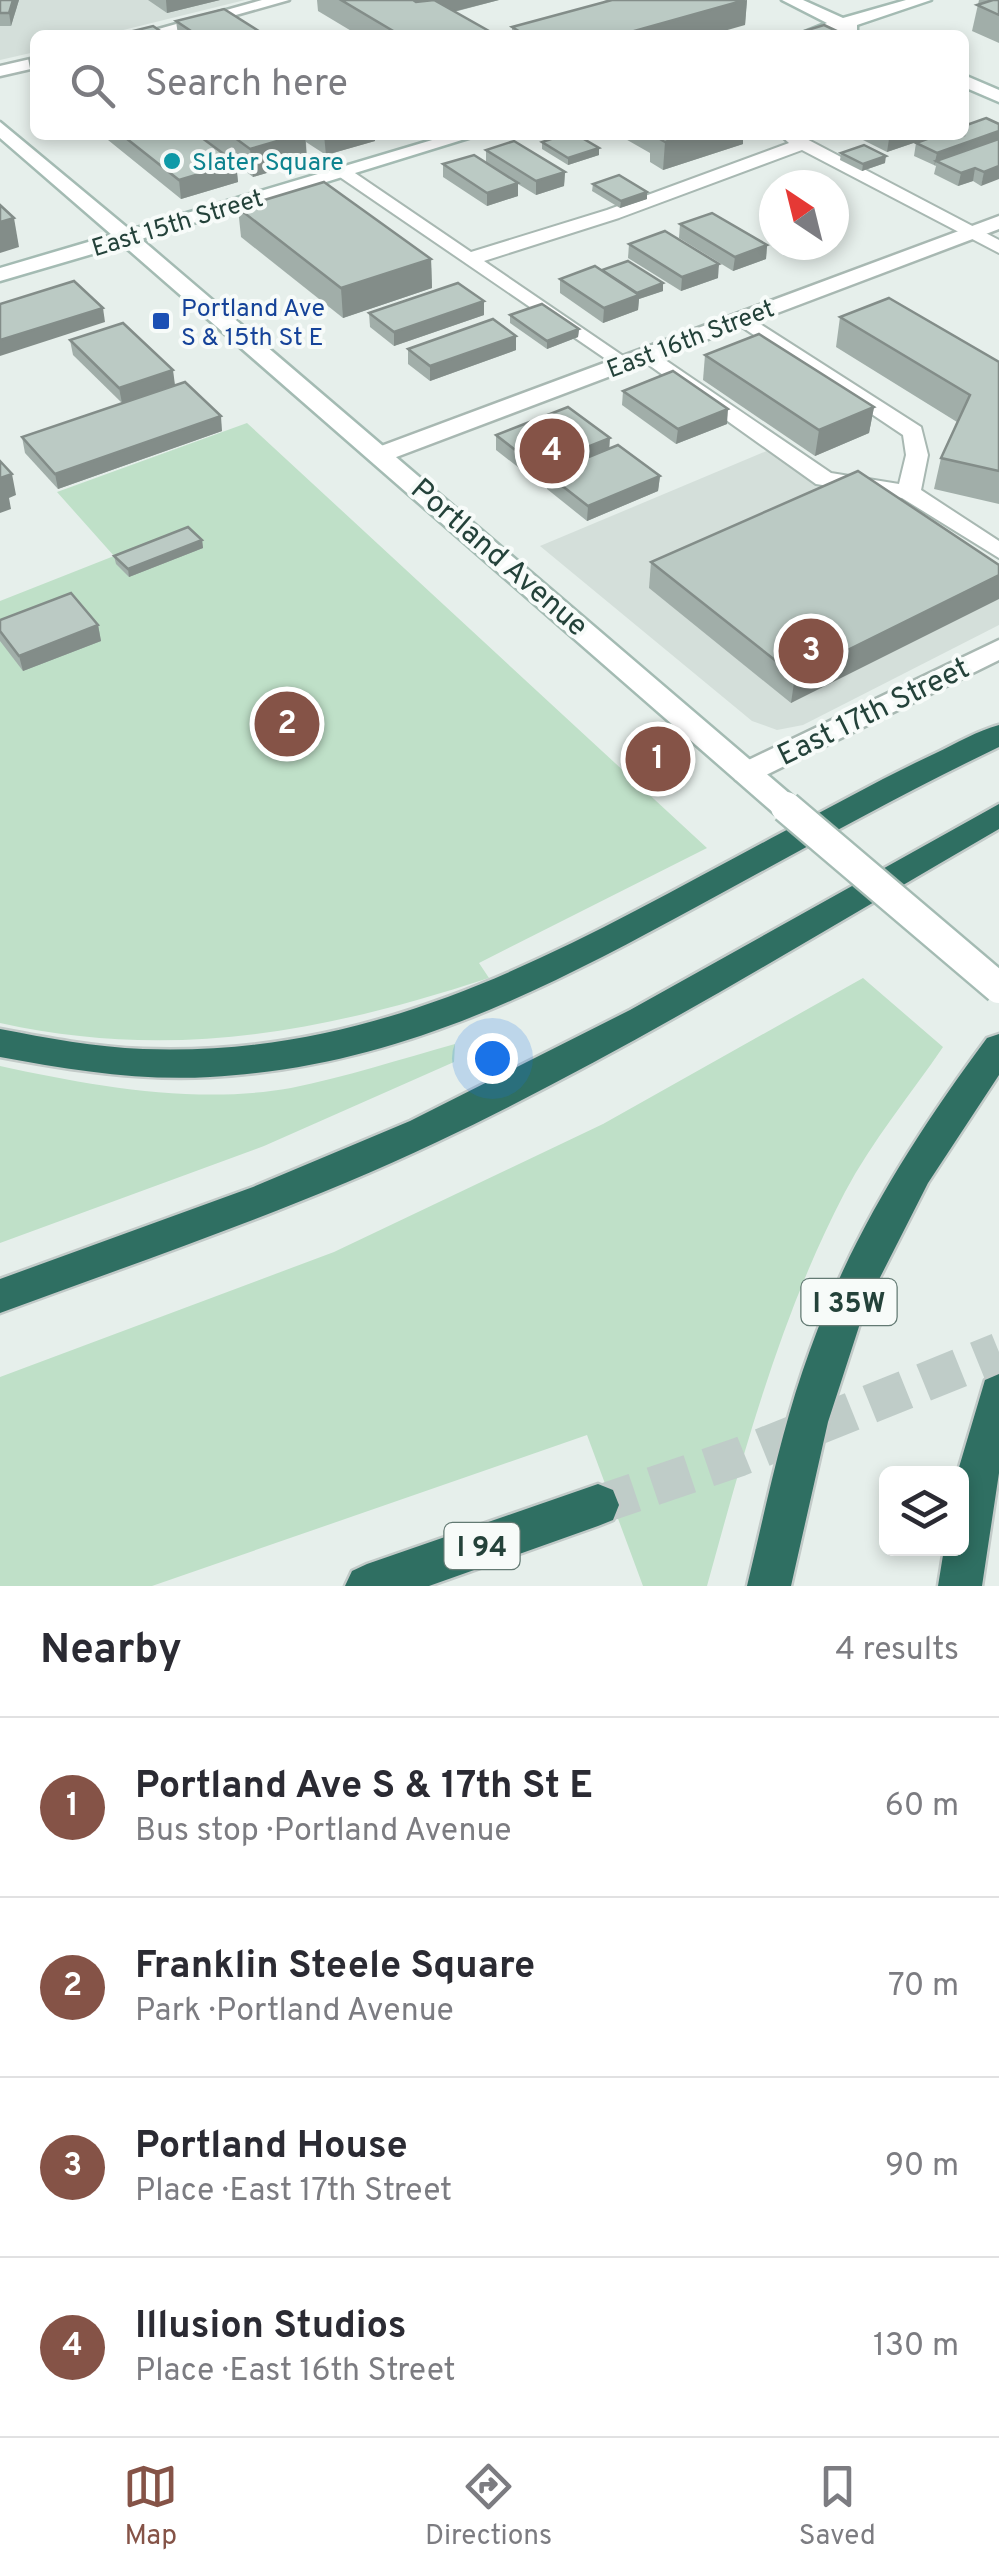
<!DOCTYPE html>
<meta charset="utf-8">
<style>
:root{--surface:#fff;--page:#f7f7f7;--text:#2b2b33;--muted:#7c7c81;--line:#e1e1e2;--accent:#855347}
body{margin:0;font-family:Overpass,sans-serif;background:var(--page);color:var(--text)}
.controls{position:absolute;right:30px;bottom:30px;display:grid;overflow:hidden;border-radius:15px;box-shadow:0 5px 15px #0003}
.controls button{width:90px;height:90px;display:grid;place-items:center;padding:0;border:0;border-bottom:2px solid var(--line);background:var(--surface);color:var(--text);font:50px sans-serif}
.compass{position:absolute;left:759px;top:170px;width:90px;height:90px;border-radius:50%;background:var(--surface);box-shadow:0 5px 15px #0003;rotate:325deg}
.you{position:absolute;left:492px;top:1058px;width:35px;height:35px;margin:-25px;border:8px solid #fff;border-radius:50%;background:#1a73e8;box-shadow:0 0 0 15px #1a73e833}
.badge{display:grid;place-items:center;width:65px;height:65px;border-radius:50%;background:var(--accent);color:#fff;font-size:32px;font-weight:700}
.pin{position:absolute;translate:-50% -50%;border:5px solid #fff;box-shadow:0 2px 10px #0006}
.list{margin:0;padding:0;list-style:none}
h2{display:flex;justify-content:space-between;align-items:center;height:130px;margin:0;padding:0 40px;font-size:42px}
h2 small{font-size:32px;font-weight:400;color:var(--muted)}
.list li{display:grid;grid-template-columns:65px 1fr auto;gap:30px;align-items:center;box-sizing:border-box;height:180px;padding:0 40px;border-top:2px solid var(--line)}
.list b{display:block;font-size:38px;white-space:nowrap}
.list p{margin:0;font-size:32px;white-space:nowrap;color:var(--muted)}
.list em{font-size:32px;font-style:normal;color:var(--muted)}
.icon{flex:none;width:55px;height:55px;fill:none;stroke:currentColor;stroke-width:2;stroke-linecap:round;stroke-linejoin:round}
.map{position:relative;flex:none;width:999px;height:1586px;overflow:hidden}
.search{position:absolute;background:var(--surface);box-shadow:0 5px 15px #0003;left:30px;right:30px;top:30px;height:110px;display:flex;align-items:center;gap:25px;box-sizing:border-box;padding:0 35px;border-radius:15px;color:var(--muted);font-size:38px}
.sheet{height:850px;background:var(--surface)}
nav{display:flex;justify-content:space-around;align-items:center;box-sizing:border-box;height:140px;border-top:2px solid var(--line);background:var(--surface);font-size:28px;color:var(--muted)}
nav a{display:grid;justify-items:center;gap:5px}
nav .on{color:var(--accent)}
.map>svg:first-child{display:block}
</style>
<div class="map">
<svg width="999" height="1586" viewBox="0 0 999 1586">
<rect width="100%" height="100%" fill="#e6efeb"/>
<g fill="#d4dfda">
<polygon points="0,0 245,0 103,35 35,35 35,52 0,60"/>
<polygon points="769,450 822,486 877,493 999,576 999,625 803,725 777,730 752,721 540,546"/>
</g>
<g fill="#bfe0c8">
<path d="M247,423L707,848L479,963L489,978C324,1032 172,1061 0,1023V601L114,556L57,492Z"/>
<path d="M863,978L943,1047C911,1094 872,1141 845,1192C780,1316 744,1452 707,1586H643L587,1435L152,1586H0V1377L334,1252L603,1124Z"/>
<path d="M455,1044L454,1062L264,1146L0,1243V1066C92,1086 197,1105 291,1088C346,1077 401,1059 455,1044Z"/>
</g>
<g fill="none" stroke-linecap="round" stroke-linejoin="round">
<polyline stroke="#bfccc8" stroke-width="39" stroke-dasharray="39 19" stroke-linecap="butt" points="598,1505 739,1457 999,1352"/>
<g stroke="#a8b8b2" stroke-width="4">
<g id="lane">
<polygon points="780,135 799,135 999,240 999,253 802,150 619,218 484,261 629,360 632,364 622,370 334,173 337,169 349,169 471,252 607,210 789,143"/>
<polygon points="743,313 921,427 928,455 921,490 999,541 999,558 902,498 816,484 635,355 638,351 652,351 831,473 899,484 906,455 903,435 736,323 733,319"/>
</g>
</g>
<g stroke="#a8b8b2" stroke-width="5">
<g id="street">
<polygon points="262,0 289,0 165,35 137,35"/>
<polygon points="35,58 35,68 0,76 0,66"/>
<polygon points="999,216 999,229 391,459 373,459 370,454 373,449"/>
<polygon points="999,640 999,660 756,780 736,780 731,773 736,766"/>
</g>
</g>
<g stroke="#a4bbb3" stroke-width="5">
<g id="secondary">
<polygon points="782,0 803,0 843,18 906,0 931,0 857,25 857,32 797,35 827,23"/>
<polygon points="964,75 999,90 999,102 964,87"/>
<polygon points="0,122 130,230 449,135 478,135 141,239 797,800 801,807 797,814 786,818 775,814 123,245 0,281 0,268 112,235 0,138"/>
</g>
</g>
<g stroke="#c2cac8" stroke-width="5">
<g id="highway">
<path d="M999,725V747C897,796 798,852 698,906C540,992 395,1067 210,1077C139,1081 70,1070 0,1057V1029C47,1038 95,1047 143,1049C389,1058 572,944 781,833C833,806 884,777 936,753C957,743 977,731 999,725Z"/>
<path d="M999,804V829C814,936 631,1050 437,1142C296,1209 146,1259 0,1313V1279L253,1187L410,1121L630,1010Z"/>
<path d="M999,1034V1075L928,1183L866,1305L828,1422L791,1586H747C766,1507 782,1426 810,1350C851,1236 915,1135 987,1038Z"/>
<polygon points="999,1374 999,1473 982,1586 938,1586 944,1549 962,1549 962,1474 957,1474 985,1380"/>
<polygon points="598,1484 613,1490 619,1505 613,1520 598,1526 429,1586 345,1586 352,1571 367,1564"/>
</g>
</g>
<use href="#lane" fill="#fff" fill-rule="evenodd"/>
<use href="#street" fill="#fff" fill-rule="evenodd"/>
<use href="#secondary" fill="#fff" fill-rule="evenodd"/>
<use href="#highway" fill="#2f6f62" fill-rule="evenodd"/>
<g stroke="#a4bbb3" stroke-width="35" stroke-linecap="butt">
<polyline id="secondary-bridge" points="786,807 999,988"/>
</g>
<use href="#secondary-bridge" stroke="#fff" stroke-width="30"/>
</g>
<g fill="#a1aea9">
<polygon points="0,0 19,0 11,26 0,26"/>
<polygon points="148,0 220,0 167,13"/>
<polygon points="317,0 499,0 454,12 496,35 358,35 318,11"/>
<polygon points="604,0 747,0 745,25 512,35 512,27 607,1"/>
<polygon points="979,0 999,0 999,43 972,31"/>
<polygon points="176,21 265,35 178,35"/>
<polygon points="35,56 35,82 32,79 28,58"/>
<polygon points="999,124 981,186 973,181 958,186 934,174 936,166 914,156 916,143"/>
<polygon points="107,135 375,135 375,141 326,155 306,142 307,161 253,177 236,164 238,182 181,199 108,140"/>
<polygon points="603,135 743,135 743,144 663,170 650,162 650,153 622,137 612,140"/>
<polygon points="862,135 937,135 887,152 861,139"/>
<polygon points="542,142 599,155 568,165 542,149"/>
<polygon points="486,150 565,172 564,186 536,195 518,184 518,196 487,206 443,177 443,164 486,162"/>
<polygon points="841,153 885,163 862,171 840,160"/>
<polygon points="593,184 647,192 647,199 620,208 592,191"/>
<polygon points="238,208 431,259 432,288 343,318 241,237"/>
<polygon points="680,224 767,245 766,259 733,271 679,238"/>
<polygon points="629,244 718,278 681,291 628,258"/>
<polygon points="602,271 663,283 663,291 639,299 638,310 603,323 560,293 560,279"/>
<polygon points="369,313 484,315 394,346 370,327"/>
<polygon points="510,315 579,329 578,337 547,349 510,323"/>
<polygon points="840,317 999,362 999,504 934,489 941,458 957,422 836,347"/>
<polygon points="70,340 175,385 122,403 73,355"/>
<polygon points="408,349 516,350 430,381 408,364"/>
<polygon points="705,355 874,407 869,433 815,456 703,380"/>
<polygon points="623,391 727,424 676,444 622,405"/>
<polygon points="222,431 58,489 25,453 22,437"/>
<polygon points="496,435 609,449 660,476 658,491 587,521 547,489 547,478 537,482 496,450"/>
<polygon points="202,540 203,548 129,577 116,564 114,556"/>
<polygon points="651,562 999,565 791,703 649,588"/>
<polygon points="0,620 98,625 101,641 23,671 0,641"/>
</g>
<g fill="#838d89">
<polygon points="13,0 19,0 11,26 9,13"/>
<polygon points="166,0 220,0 167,13"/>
<polygon points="409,0 499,0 409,23"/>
<polygon points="747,0 745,25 710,35 620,35"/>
<polygon points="999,131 999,143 936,161 934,166 937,153"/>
<polygon points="298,135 305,135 307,161 253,177 250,149"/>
<polygon points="324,135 375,135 375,141 326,155"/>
<polygon points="612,135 622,135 622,137 612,140"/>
<polygon points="686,135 743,135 743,144 663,170 665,142"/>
<polygon points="901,135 937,135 887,152 889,139"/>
<polygon points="599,148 599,155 568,165 568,158"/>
<polygon points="886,156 885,163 862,171 863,164"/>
<polygon points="236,163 238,182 181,199 179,180"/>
<polygon points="999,166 999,179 981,186 984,172"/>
<polygon points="975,168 973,181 958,186 961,173"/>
<polygon points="565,172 564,186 536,195 536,181"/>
<polygon points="518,183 518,196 487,206 487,193"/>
<polygon points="647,192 647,199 620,208 621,201"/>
<polygon points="14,218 19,247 0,253 0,222"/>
<polygon points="767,245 766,259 733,271 735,257"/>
<polygon points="431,259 432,288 343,318 341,288"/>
<polygon points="719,264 718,278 681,291 682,277"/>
<polygon points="663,283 663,291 639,299 638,310 603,323 604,308 637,293"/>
<polygon points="484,301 484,315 394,346 394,332"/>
<polygon points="103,308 105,322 0,356 0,340"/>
<polygon points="579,329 578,337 547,349 547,341"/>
<polygon points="516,336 516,350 430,381 430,366"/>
<polygon points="173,370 175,385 122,403 119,388"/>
<polygon points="874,407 869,433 815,456 819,430"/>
<polygon points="728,409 727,424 676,444 678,429"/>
<polygon points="221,416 222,431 58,489 55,474"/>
<polygon points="610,438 609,453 547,474 547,478 537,482 537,467"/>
<polygon points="12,474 16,495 9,498 11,509 0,513 0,478"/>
<polygon points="660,476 658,491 587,521 588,506"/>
<polygon points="202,540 203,548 129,577 128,569"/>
<polygon points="999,575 999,599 791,703 795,676"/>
<polygon points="98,625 101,641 23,671 19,656"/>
</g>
<g fill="#bbcac4" stroke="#838d89" stroke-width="2.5">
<polygon points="0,0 13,0 9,13 0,13"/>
<polygon points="341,0 413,0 416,2 434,0 496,35 400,35"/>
<polygon points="612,0 745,0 620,35 514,35 522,33 512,27"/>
<polygon points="993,0 999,0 999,15 977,5"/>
<polygon points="224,9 265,35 197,35 176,21"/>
<polygon points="824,25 845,35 791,35"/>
<polygon points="153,26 166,35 117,35"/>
<polygon points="986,118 999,124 999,131 937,153 916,143 938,135 964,135 964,126"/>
<polygon points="122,135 198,135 236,163 179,180"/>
<polygon points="231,135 298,135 250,149"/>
<polygon points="563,135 577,135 599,148 568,158 542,142"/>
<polygon points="653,135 686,135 665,142"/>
<polygon points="881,135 901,135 889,139"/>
<polygon points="999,139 999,166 984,172 975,168 961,173 936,161"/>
<polygon points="514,141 565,172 536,181 486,150"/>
<polygon points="864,145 886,156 863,164 841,153"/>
<polygon points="474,155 518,183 487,193 443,164"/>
<polygon points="619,175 647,192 621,201 593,184"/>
<polygon points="324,182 431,259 341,288 238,208"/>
<polygon points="0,205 14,218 0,222"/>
<polygon points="712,213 767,245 735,257 680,224"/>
<polygon points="665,231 719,264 682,277 629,244"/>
<polygon points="628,261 663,283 637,293 602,270"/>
<polygon points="595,266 639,295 604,308 560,279"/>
<polygon points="74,281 103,308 0,340 0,304"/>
<polygon points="458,283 484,301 394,332 369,313"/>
<polygon points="889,298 999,362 999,471 941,458 970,395 840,317"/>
<polygon points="542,304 579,329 547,341 510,315"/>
<polygon points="493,319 516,336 430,366 408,349"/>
<polygon points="123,323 173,370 119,388 70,340"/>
<polygon points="759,334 874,407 819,430 705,355"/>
<polygon points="673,371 728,409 678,429 623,391"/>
<polygon points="185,382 221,416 55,474 22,437"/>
<polygon points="568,407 610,438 537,467 496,435"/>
<polygon points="618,445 660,476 588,506 547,474"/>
<polygon points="0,461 12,474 0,478"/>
<polygon points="858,471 999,565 999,575 795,676 651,562"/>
<polygon points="188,527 202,540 128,569 114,556"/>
<polygon points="71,593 98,625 19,656 0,631 0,620"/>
</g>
<circle fill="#0f9aa8" stroke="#f7fbf9" stroke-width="4" cx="172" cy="161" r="10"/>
<rect fill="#1a4fb4" stroke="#f7fbf9" stroke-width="4" x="151" y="311" width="20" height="20" rx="5"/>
<g text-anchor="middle" stroke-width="8" stroke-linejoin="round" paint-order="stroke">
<g font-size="25" fill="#0d838f" stroke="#f7fbf9" text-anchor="start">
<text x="192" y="170">Slater Square</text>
</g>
<g font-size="25" fill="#24423a" stroke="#f7fbf9">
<text transform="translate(177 222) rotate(-17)" y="9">East 15th Street</text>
<text transform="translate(690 338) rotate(-21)" y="9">East 16th Street</text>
</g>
<g font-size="25" fill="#164399" stroke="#f7fbf9" text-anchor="start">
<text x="181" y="316">Portland Ave<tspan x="181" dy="29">S &amp; 15th St E</tspan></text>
</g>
<g fill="#f7fbf9" stroke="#637a73" stroke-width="2.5">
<rect x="801.5" y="1279" width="95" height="46" rx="8"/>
<rect x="444.5" y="1523" width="75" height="46" rx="8"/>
</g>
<g font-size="28" font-weight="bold" fill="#24423a">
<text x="849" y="1312">I 35W</text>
<text x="482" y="1556">I 94</text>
</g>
<g font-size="30" fill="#24423a" stroke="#f7fbf9">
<text transform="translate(500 557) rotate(41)" y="10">Portland Avenue</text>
<text transform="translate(873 711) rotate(-26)" y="10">East 17th Street</text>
</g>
</g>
</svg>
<div class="controls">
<button><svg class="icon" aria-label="layers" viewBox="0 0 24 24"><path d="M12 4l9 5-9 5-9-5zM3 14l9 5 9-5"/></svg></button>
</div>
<svg class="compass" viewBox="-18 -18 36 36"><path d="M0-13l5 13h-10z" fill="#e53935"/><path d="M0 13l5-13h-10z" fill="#7c7c81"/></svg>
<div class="you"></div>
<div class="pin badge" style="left:658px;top:759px">1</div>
<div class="pin badge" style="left:287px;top:724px">2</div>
<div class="pin badge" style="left:811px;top:651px">3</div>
<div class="pin badge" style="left:552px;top:451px">4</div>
<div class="search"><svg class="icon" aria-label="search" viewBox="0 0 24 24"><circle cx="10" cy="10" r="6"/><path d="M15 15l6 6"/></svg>Search here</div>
</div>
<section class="sheet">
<h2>Nearby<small>4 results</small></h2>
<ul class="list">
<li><span class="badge">1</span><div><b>Portland Ave S &amp; 17th St E</b><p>Bus stop · Portland Avenue</p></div><em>60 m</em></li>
<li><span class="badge">2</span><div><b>Franklin Steele Square</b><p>Park · Portland Avenue</p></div><em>70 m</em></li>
<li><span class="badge">3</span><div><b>Portland House</b><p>Place · East 17th Street</p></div><em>90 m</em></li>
<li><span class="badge">4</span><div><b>Illusion Studios</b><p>Place · East 16th Street</p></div><em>130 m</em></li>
</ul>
</section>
<nav>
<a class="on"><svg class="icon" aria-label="map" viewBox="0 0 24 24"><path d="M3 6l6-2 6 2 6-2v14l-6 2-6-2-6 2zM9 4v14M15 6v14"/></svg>Map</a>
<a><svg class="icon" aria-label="directions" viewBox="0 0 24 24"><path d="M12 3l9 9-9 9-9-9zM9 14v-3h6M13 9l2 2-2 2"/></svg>Directions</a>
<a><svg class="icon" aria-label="saved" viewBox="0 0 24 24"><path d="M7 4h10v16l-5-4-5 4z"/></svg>Saved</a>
</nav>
